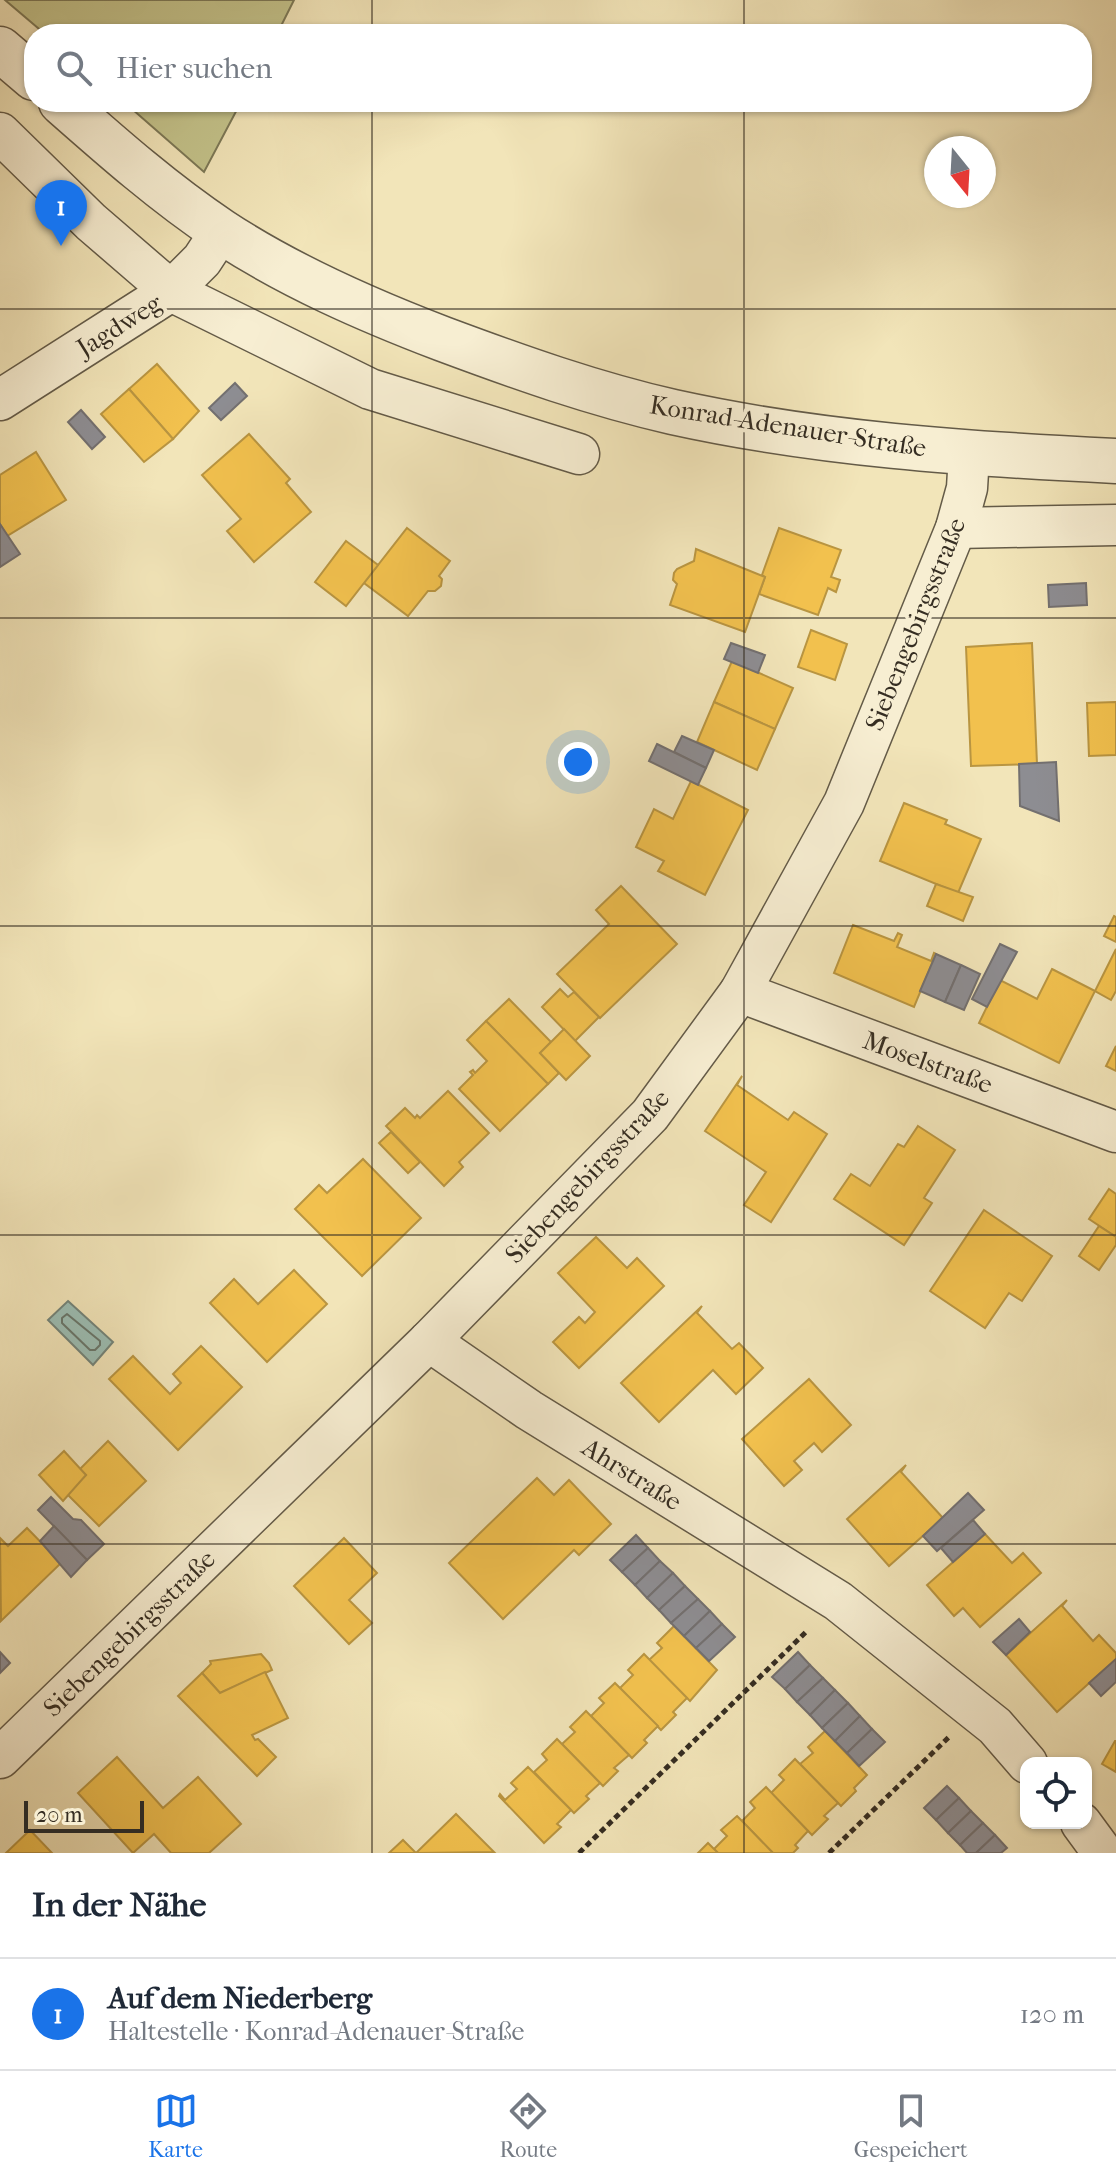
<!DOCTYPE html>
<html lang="de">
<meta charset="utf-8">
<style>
:root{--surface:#fff;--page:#f2f2f3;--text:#1f2937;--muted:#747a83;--line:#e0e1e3;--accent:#1a73e8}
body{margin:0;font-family:"IM FELL French Canon",serif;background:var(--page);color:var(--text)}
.controls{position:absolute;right:24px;bottom:24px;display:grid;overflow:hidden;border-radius:16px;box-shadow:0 2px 6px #0004}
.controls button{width:72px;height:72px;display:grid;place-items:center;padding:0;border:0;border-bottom:2px solid var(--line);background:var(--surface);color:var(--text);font:40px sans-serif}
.compass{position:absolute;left:924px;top:136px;width:72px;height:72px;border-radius:50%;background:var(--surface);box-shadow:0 2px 6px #0004;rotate:162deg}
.scale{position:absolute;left:24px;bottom:20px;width:120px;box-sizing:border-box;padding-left:8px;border:4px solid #352d22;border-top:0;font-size:22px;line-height:28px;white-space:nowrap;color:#352d22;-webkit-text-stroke:6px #f7eed2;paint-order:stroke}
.you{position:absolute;left:578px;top:762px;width:28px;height:28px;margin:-20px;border:6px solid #fff;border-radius:50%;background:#1a73e8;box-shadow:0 0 0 12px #1a73e833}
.badge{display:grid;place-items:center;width:52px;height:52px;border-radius:50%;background:var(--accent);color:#fff;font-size:26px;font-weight:700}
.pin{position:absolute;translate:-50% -66px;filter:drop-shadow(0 2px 4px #0008)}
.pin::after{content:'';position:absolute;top:42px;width:28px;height:24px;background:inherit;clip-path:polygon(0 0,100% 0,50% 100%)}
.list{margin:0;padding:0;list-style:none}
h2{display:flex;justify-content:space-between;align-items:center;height:104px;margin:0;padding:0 32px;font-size:34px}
h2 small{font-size:26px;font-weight:400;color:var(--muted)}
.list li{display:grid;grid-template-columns:52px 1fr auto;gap:24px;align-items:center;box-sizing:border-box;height:112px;padding:0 32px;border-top:2px solid var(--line)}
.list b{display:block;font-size:30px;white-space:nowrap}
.list p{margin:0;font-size:26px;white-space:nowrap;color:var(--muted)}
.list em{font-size:26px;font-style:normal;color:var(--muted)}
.icon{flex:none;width:44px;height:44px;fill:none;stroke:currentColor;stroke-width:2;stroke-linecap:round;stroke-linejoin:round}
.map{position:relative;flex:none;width:1116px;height:1853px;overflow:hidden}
.search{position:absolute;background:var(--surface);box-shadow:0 2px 6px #0004;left:24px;right:24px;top:24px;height:88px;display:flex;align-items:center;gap:20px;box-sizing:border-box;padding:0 28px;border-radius:32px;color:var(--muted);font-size:30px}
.sheet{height:216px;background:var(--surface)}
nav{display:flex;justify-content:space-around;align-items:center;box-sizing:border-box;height:112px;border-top:2px solid var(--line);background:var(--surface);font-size:22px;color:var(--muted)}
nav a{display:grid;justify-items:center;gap:4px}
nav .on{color:var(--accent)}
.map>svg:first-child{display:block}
</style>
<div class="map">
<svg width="1116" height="1853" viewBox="0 0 1116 1853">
<rect width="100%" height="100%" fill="#f2e5b9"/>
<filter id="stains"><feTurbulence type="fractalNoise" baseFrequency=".0025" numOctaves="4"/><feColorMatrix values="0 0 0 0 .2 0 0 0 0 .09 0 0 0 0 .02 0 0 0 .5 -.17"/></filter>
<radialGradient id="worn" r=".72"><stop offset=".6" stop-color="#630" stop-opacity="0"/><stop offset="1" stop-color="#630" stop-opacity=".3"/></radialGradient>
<g fill="#c3c28a" stroke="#7c7856" stroke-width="2">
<polygon points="5,0 294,0 277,34 45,34"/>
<polygon points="124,102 241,102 204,172"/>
</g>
<polygon fill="#9cbeb4" stroke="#73847a" stroke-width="2" points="68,1301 113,1342 93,1365 48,1320"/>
<g fill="#f2c14e" stroke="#b99541" stroke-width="2">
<polygon points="157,364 199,411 173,439 129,389"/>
<polygon points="129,389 173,439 144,462 101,414"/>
<polygon points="249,434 290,479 286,483 311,512 254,562 227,531 241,519 202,475"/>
<polygon points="36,452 66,500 7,536 0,524 0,475"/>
<polygon points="407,528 450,561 439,576 442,579 441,586 435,591 428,591 408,616 364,583"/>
<polygon points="779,528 841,550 831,577 840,580 836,592 828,588 818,615 759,594 765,577 762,575"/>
<polygon points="346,541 378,565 346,606 315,582"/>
<polygon points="696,549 765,577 745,632 670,605 677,584 673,580 674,573 677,569 694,561"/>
<polygon points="811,630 847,644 835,680 798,667"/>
<polygon points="1032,643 1037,764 971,766 966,647"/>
<polygon points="732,661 793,688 775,729 714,702"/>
<polygon points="714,702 775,729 757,770 697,742"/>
<polygon points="1116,702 1116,755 1089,756 1087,703"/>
<polygon points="691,781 748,810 705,895 658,871 664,861 636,847 654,809 673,819"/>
<polygon points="904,803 947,820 945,824 981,839 958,893 880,861"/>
<polygon points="936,884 973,897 963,921 927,906"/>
<polygon points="621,886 677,944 600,1018 557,974 609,924 596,910"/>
<polygon points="1114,916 1116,917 1116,942 1104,936"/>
<polygon points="853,925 894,941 898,933 902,935 897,947 931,961 934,953 936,954 914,1007 834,973"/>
<polygon points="1116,949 1116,991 1111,1000 1095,991"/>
<polygon points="1052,969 1095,991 1059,1063 979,1023 1000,980 1037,999"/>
<polygon points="560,989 568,997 574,992 599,1017 575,1041 542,1007"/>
<polygon points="509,999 551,1042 540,1053 559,1073 548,1084 486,1021"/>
<polygon points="486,1021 548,1084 500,1131 459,1089 473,1075 470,1072 473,1070 475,1073 487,1061 467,1040"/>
<polygon points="564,1029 590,1056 566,1080 540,1053"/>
<polygon points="1116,1046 1116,1071 1106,1066"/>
<polygon points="742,1076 737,1085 788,1120 794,1112 827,1134 771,1222 744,1205 766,1172 705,1131"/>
<polygon points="448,1091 489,1133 459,1162 463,1167 444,1186 386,1126 405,1108 415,1118 417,1115 420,1118"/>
<polygon points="918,1126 955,1150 924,1198 932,1203 904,1245 834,1199 851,1174 870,1186 898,1144 904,1147"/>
<polygon points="391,1132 420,1162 408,1173 379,1143"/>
<polygon points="363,1159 421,1218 362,1276 295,1209 319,1185 327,1193"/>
<polygon points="1109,1189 1116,1194 1116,1237 1089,1219"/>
<polygon points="984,1210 1052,1256 1022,1301 1009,1293 985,1328 930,1291"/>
<polygon points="1099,1226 1116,1237 1116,1245 1099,1270 1079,1256"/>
<polygon points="596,1237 627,1268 637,1258 664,1286 579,1368 553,1342 579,1317 585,1323 595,1312 558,1273"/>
<polygon points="294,1270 327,1304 267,1362 210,1303 234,1279 258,1304"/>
<polygon points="702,1306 697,1313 732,1349 739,1343 763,1368 736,1394 713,1370 659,1422 621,1383"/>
<polygon points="201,1346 242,1387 178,1450 109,1379 133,1356 170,1394 181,1383 173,1374"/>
<polygon points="809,1379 851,1425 822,1452 814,1443 794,1461 802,1470 784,1486 742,1439"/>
<polygon points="108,1441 146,1481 99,1526 67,1494 86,1475 80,1469"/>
<polygon points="64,1451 86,1475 63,1501 39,1475"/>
<polygon points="906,1465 901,1472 943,1518 889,1566 847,1519"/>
<polygon points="537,1478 554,1495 569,1480 611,1524 579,1555 574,1550 503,1619 449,1563"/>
<polygon points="27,1528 61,1563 1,1621 0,1538 8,1546"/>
<polygon points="985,1534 1012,1563 1023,1553 1041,1573 980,1627 963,1608 954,1616 927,1585"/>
<polygon points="344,1538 377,1573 349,1600 372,1623 349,1644 294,1586"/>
<polygon points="1067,1600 1062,1606 1093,1641 1099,1635 1116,1653 1116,1659 1057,1712 1006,1655"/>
<polygon points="674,1626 717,1670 690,1701 649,1660 662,1648 657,1643"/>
<polygon points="261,1654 269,1663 272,1670 220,1693 202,1673 211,1664 210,1661"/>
<polygon points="644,1654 687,1698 673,1712 676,1715 661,1730 620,1688 633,1675 628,1670"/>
<polygon points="265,1672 288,1718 252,1735 255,1740 258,1739 276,1757 257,1776 178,1696 202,1673 220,1693"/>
<polygon points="615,1683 658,1726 644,1740 647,1743 632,1758 591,1716 604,1703 599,1698"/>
<polygon points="586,1711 629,1755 614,1768 618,1771 603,1786 562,1744 575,1732 570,1727"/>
<polygon points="825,1731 867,1775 854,1788 856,1791 841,1806 800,1764 813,1753 808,1747"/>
<polygon points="557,1739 600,1783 586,1796 589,1799 574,1813 534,1772 547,1760 542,1754"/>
<polygon points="1115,1741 1116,1741 1116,1772 1102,1764"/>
<polygon points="117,1757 163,1808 198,1777 241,1824 209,1853 171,1853 154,1834 133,1853 78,1793"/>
<polygon points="795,1759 838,1803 824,1816 828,1819 812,1835 771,1793 784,1780 779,1775"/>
<polygon points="528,1767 571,1810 557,1824 561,1827 544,1843 499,1796 500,1794 505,1800 517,1789 511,1783"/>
<polygon points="766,1787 808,1831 795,1845 798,1848 793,1853 773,1853 742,1821 755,1808 750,1802"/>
<polygon points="456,1814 494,1852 416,1853"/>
<polygon points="737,1816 742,1821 773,1853 718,1853 714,1849 727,1836 721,1830"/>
<polygon points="30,1830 52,1853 6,1853"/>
<polygon points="403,1840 416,1853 389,1853"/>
<polygon points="708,1843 718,1853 698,1853"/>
</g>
<g fill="#8d8d92" stroke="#737070" stroke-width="2">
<polygon points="235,383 247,396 221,420 209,408"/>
<polygon points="81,410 105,437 92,449 68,422"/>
<polygon points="0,524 20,554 0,567"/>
<polygon points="1086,583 1087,605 1049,607 1048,585"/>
<polygon points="731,643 765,655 758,673 724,659"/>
<polygon points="682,736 714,750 706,768 674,752"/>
<polygon points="657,744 706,768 698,785 649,761"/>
<polygon points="1056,762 1059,821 1020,806 1019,764"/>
<polygon points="1000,944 1017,952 987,1007 972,999"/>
<polygon points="936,954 961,965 945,1002 920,991"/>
<polygon points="961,965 980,974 964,1010 945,1002"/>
<polygon points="968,1493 984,1510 937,1551 923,1536"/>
<polygon points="51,1497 73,1519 81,1520 104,1544 87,1560 38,1510"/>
<polygon points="973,1520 985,1534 953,1562 941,1548"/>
<polygon points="54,1526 87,1560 71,1577 40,1541"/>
<polygon points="636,1535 648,1548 622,1572 610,1560"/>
<polygon points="648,1548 660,1561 635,1585 622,1572"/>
<polygon points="660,1561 673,1573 647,1598 635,1585"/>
<polygon points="673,1573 685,1586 659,1610 647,1598"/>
<polygon points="685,1586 698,1599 671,1623 659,1610"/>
<polygon points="698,1599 710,1611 684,1636 671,1623"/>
<polygon points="710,1611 722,1624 696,1648 684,1636"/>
<polygon points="1019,1619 1030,1632 1006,1655 993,1642"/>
<polygon points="722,1624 735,1637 709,1661 696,1648"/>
<polygon points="0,1652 10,1663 0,1673"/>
<polygon points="798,1652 810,1665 785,1689 772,1677"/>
<polygon points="1116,1659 1116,1682 1101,1696 1089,1683"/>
<polygon points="810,1665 823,1678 797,1702 785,1689"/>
<polygon points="823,1678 835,1690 810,1715 797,1702"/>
<polygon points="835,1690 848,1703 822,1728 810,1715"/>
<polygon points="848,1703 860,1716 835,1741 822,1728"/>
<polygon points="860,1716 872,1729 847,1753 835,1741"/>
<polygon points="872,1729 885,1742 859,1766 847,1753"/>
<polygon points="947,1786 959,1798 936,1820 924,1808"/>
<polygon points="959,1798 971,1811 948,1833 936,1820"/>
<polygon points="971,1811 983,1823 960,1845 948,1833"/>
<polygon points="983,1823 995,1835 976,1853 967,1853 960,1845"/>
<polygon points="995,1835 1007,1848 1001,1853 976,1853"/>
</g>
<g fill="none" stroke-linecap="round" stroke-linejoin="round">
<polygon stroke="#68766b" stroke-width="2" points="67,1314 100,1341 100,1345 95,1350 90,1350 62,1323 62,1318"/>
<g stroke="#645b48" stroke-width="43">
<g id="minor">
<polyline points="0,133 91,222 171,291 370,389 579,454"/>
<polyline points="0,400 171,291 202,260 221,231"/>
<polyline points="956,528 1116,525"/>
<polyline points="740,992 1116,1132"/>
<polyline points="429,1341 529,1410 838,1601 995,1726 1027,1763"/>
<polyline points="0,1758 429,1341 650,1115 740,992 844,803 956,528 967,488 969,455"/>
<polyline points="1081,1823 1103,1853"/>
</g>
</g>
<g stroke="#645b48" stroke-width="47">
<g id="tertiary">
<polyline points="0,49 34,78"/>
<path d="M61,102C112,147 164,193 221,231C289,276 367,310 443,339C518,367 594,394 673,412C818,444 968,454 1116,461"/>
</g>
</g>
<g stroke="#352d22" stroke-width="5" stroke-dasharray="6 4" stroke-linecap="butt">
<polyline points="579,1853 808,1630"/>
<polyline points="829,1853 949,1737"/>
</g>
<use href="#minor" stroke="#f7eed2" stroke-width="40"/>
<use href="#tertiary" stroke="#f7eed2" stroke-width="44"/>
</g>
<path fill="none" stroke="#352d22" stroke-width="2" stroke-opacity="0.55" d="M372,0V34M744,0V34M372,102V1853M744,102V1853M0,309H1116M0,618H1116M0,926H1116M0,1235H1116M0,1544H1116"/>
<g text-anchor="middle" stroke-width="8" stroke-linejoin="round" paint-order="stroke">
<g font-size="26" fill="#352d22" stroke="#f7eed2">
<text transform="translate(119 325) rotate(-32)" y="9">Jagdweg</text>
<text transform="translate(788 426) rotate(9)" y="9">Konrad-Adenauer-Straße</text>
<text transform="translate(915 624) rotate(-68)" y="9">Siebengebirgsstraße</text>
<text transform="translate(928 1062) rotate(20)" y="9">Moselstraße</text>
<text transform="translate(587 1176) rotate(-47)" y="9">Siebengebirgsstraße</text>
<text transform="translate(632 1474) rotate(32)" y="9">Ahrstraße</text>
<text transform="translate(129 1633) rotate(-44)" y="9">Siebengebirgsstraße</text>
</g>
</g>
<rect width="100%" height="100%" filter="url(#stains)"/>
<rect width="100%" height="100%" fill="url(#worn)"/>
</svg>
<div class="controls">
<button><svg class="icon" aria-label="locate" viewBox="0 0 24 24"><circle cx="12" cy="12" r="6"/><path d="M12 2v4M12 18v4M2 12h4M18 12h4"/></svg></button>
</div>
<svg class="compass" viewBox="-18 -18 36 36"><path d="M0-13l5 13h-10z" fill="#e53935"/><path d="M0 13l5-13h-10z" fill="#747a83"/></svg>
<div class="scale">20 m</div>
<div class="you"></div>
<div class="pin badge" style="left:61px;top:246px">1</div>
<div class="search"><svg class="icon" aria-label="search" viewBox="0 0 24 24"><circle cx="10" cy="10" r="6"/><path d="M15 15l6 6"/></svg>Hier suchen</div>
</div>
<section class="sheet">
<h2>In der Nähe<small></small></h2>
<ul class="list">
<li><span class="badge">1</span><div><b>Auf dem Niederberg</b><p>Haltestelle · Konrad-Adenauer-Straße</p></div><em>120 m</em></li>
</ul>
</section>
<nav>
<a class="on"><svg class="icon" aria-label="map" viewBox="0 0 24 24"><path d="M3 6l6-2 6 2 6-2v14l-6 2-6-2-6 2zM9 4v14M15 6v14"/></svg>Karte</a>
<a><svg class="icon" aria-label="directions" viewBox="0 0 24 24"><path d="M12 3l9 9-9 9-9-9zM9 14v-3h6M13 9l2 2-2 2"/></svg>Route</a>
<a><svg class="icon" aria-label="saved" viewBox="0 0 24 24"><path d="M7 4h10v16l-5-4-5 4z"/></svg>Gespeichert</a>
</nav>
